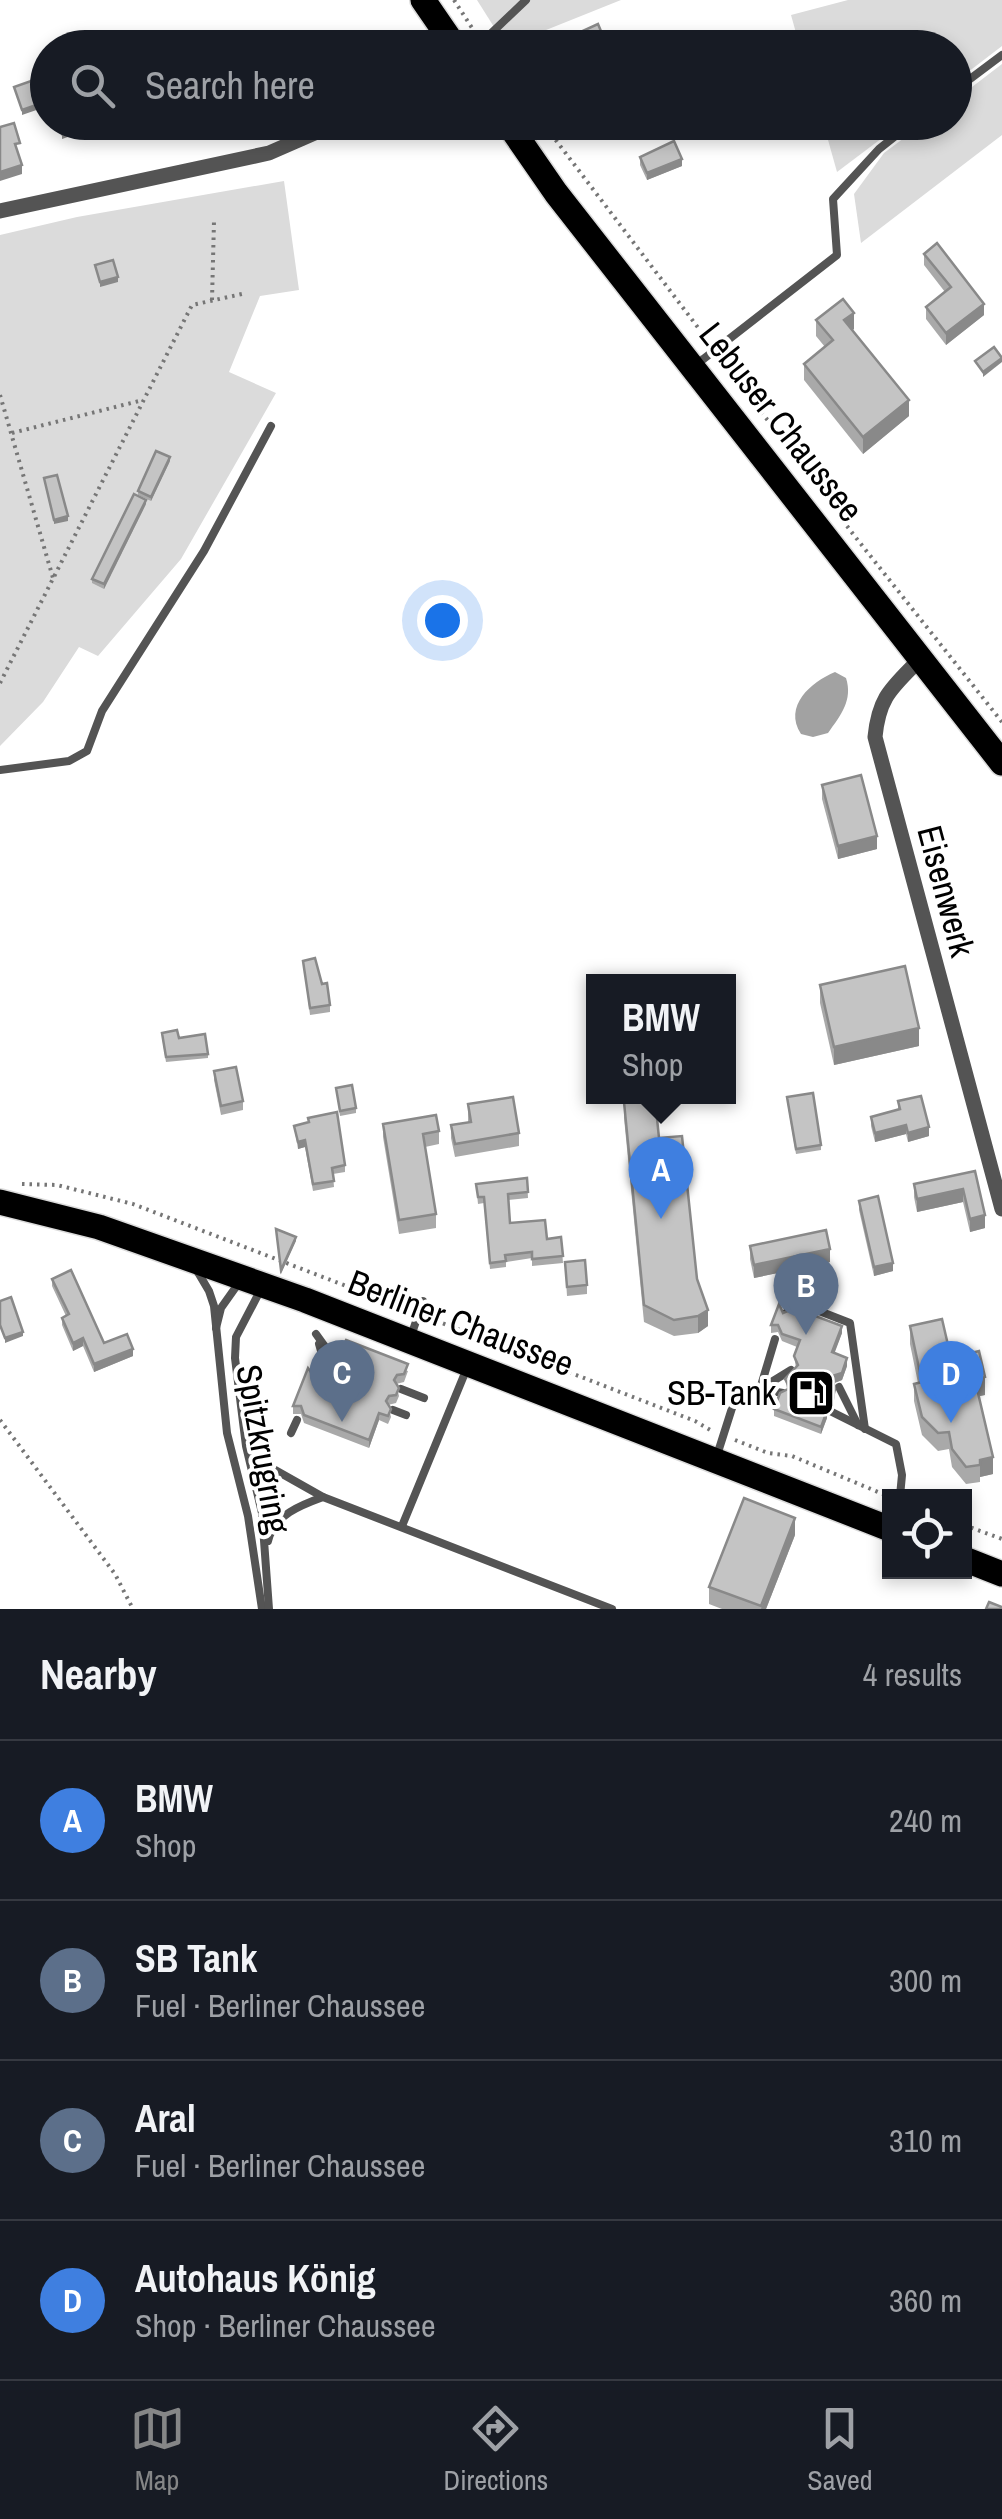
<!DOCTYPE html>
<meta charset="utf-8">
<style>
:root{--surface:#171b24;--page:#20242c;--text:#f1f3f6;--muted:#9ea1a6;--line:#363941;--accent:#858687}
body{margin:0;font-family:"Archivo Narrow",sans-serif;background:var(--page);color:var(--text)}
.controls{position:absolute;right:30px;bottom:30px;display:grid;overflow:hidden;border-radius:0px;box-shadow:0 5px 15px #0003}
.controls button{width:90px;height:90px;display:grid;place-items:center;padding:0;border:0;border-bottom:2px solid var(--line);background:var(--surface);color:var(--text);font:50px sans-serif}
.you{position:absolute;left:442px;top:620px;width:35px;height:35px;margin:-25px;border:8px solid #fff;border-radius:50%;background:#1a73e8;box-shadow:0 0 0 15px #1a73e833}
.badge{display:grid;place-items:center;width:65px;height:65px;border-radius:50%;background:var(--accent);color:#fff;font-size:32px;font-weight:700}
.pin{position:absolute;translate:-50% -82px;filter:drop-shadow(0 2px 5px #0008)}
.pin::after{content:'';position:absolute;top:52px;width:35px;height:30px;background:inherit;clip-path:polygon(0 0,100% 0,50% 100%)}
.popup{position:absolute;left:586px;top:974px;width:150px;height:130px;box-sizing:border-box;display:grid;place-content:center;border-radius:0px;background:var(--surface);filter:drop-shadow(0 2px 8px #0005);font-size:32px;white-space:nowrap;color:var(--muted)}
.popup b{font-size:38px;color:var(--text)}
.popup::after{content:'';position:absolute;left:50%;top:100%;margin-left:-20px;border:20px solid transparent;border-top-color:var(--surface)}
.list{margin:0;padding:0;list-style:none}
h2{display:flex;justify-content:space-between;align-items:center;height:130px;margin:0;padding:0 40px;font-size:42px}
h2 small{font-size:32px;font-weight:400;color:var(--muted)}
.list li{display:grid;grid-template-columns:65px 1fr auto;gap:30px;align-items:center;box-sizing:border-box;height:160px;padding:0 40px;border-top:2px solid var(--line)}
.list b{display:block;font-size:38px;white-space:nowrap}
.list p{margin:0;font-size:32px;white-space:nowrap;color:var(--muted)}
.list em{font-size:32px;font-style:normal;color:var(--muted)}
.icon{flex:none;width:55px;height:55px;fill:none;stroke:currentColor;stroke-width:2;stroke-linecap:round;stroke-linejoin:round}
.map{position:relative;flex:none;width:1002px;height:1609px;overflow:hidden}
.search{position:absolute;background:var(--surface);box-shadow:0 5px 15px #0003;left:30px;right:30px;top:30px;height:110px;display:flex;align-items:center;gap:25px;box-sizing:border-box;padding:0 35px;border-radius:55px;color:var(--muted);font-size:38px}
.sheet{height:770px;background:var(--surface)}
nav{display:flex;justify-content:space-around;align-items:center;box-sizing:border-box;height:140px;border-top:2px solid var(--line);background:var(--surface);font-size:28px;color:var(--muted)}
nav a{display:grid;justify-items:center;gap:5px}
nav .on{color:var(--accent)}
.map>svg:first-child{display:block}
</style>
<div class="map">
<svg width="1002" height="1609" viewBox="0 0 1002 1609">
<rect width="100%" height="100%" fill="#fff"/>
<g fill="#dbdbdb">
<polygon points="477,0 621,0 506,46"/>
<polygon points="848,0 1002,0 1002,46 955,82 954,48 800,47 791,15"/>
<polygon points="1002,64 1002,135 861,243 854,194 884,153 924,123 954,122 955,100"/>
<polygon points="823,122 902,122 902,123 837,172"/>
<polygon points="284,181 299,290 260,296 229,372 276,393 181,559 98,656 79,647 43,702 0,746 0,235 77,217"/>
</g>
<path fill="#a2a2a2" d="M835,672L846,678C853,700 841,715 828,733L813,737L801,734C783,706 811,682 835,672Z"/>
<g fill="none" stroke-linecap="round" stroke-linejoin="round">
<g stroke="#dbdbdb" stroke-width="28">
<g id="primary">
<polyline points="423,0 456,48"/>
<polyline points="507,122 556,193 1002,763"/>
<polyline points="0,1202 99,1227 305,1300 890,1529"/>
<polyline points="964,1559 1002,1574"/>
</g>
</g>
<g stroke="#767676" stroke-width="4" stroke-dasharray="2.5 5" stroke-linecap="butt">
<polyline points="454,0 474,31"/>
<polyline points="910,48 923,38"/>
<polyline points="542,122 709,342"/>
<polyline points="212,300 214,221"/>
<polyline points="721,358 853,534 1002,722"/>
<polyline points="0,395 53,578"/>
<polyline points="12,433 143,400"/>
<polyline points="0,683 192,305 242,294"/>
<polyline points="22,1184 57,1185 133,1204 406,1309"/>
<polyline points="429,1318 695,1421 712,1431"/>
<polyline points="0,1420 115,1574 133,1609"/>
<polyline points="735,1440 768,1453 792,1456 890,1497"/>
<polyline points="964,1525 1002,1539"/>
</g>
<g stroke="#545454" stroke-width="8">
<polyline points="481,43 526,0"/>
<polyline points="954,91 1002,55"/>
<polyline points="697,364 837,255 833,199 879,149 913,122"/>
<polyline points="0,770 69,761 87,751 102,711 204,551 271,426"/>
<polyline points="196,1269 209,1291 214,1306 227,1433 248,1516 262,1609"/>
<polyline points="260,1291 236,1337 235,1358 246,1446 262,1513 269,1609"/>
<polyline points="786,1313 796,1302 850,1323 865,1429"/>
<polyline points="216,1328 221,1308 238,1284"/>
<polyline points="411,1336 423,1301"/>
<polyline points="319,1344 331,1386"/>
<polyline points="315,1376 316,1371 339,1366 316,1334"/>
<polyline points="839,1387 858,1425"/>
<polyline points="401,1389 424,1398"/>
<polyline points="760,1389 775,1339"/>
<polyline points="760,1389 791,1370"/>
<polyline points="393,1410 406,1415"/>
<polyline points="830,1411 896,1444 902,1475 900,1496"/>
<polyline points="291,1433 297,1420"/>
<polyline points="249,1449 261,1462 323,1497 612,1609"/>
<polyline points="719,1449 733,1405 760,1389 783,1393"/>
<polyline points="402,1526 467,1368"/>
<path d="M268,1541C274,1515 301,1505 323,1497"/>
</g>
<g stroke="#545454" stroke-width="15">
<polyline points="0,211 269,153 340,122"/>
<path d="M920,659C892,688 879,696 875,737L1002,1209"/>
</g>
<use href="#primary" stroke="#000" stroke-width="25"/>
</g>
<g fill="#a9a9a9">
<polygon points="640,157 682,166 647,180 640,165"/>
<polygon points="924,254 984,315 946,345 926,319 926,307 945,292 924,265"/>
<polygon points="816,320 854,329 852,330 909,416 863,454 804,380 804,364 825,347 816,336"/>
<polygon points="170,461 151,501 138,495 138,491"/>
<polygon points="146,504 104,589 92,583 92,579"/>
<polygon points="822,785 877,849 838,859 822,799"/>
<polygon points="303,961 330,1005 330,1012 310,1015"/>
<polygon points="820,985 919,1046 834,1065 820,1003"/>
<polygon points="162,1037 179,1038 208,1054 208,1058 166,1062"/>
<polygon points="214,1071 243,1101 243,1110 221,1115 214,1080"/>
<polygon points="336,1088 356,1108 356,1113 340,1116"/>
<polygon points="787,1101 821,1145 821,1150 796,1154"/>
<polygon points="898,1101 929,1136 908,1142 906,1134 875,1142 871,1126 871,1117 898,1109"/>
<polygon points="624,1102 659,1138 708,1326 698,1333 674,1336 644,1322 624,1118"/>
<polygon points="468,1104 519,1133 519,1146 455,1157 451,1138 451,1125 468,1122"/>
<polygon points="383,1124 439,1131 439,1144 425,1147 436,1214 436,1228 399,1234 383,1137"/>
<polygon points="294,1126 345,1165 345,1172 333,1174 334,1187 313,1191 305,1147 298,1149"/>
<polygon points="975,1171 985,1228 970,1232 963,1202 917,1212 914,1197 914,1184"/>
<polygon points="527,1178 528,1198 508,1200 510,1223 547,1239 561,1237 563,1263 532,1266 532,1258 506,1262 506,1267 490,1269 484,1203 478,1204 476,1184"/>
<polygon points="859,1201 893,1271 874,1276 859,1210"/>
<polygon points="750,1246 830,1262 754,1278 750,1259"/>
<polygon points="565,1262 587,1285 587,1294 567,1296"/>
<polygon points="52,1279 104,1343 133,1356 94,1372 83,1346 73,1351 62,1325 62,1318 66,1316 52,1286"/>
<polygon points="783,1313 842,1333 834,1353 847,1366 842,1380 834,1383 835,1397 833,1404 826,1407 827,1418 821,1434 774,1416 774,1409 787,1389 785,1379 796,1368 794,1356 797,1347 782,1341 778,1332 771,1333 771,1325"/>
<polygon points="910,1326 951,1358 985,1395 979,1396 993,1474 980,1477 980,1482 966,1484 952,1467 949,1449 938,1451 922,1435 914,1401 914,1384 918,1383 910,1344"/>
<polygon points="342,1350 408,1371 404,1382 396,1384 399,1396 396,1403 388,1405 391,1417 388,1424 379,1420 369,1448 304,1423 301,1414 293,1414 293,1406 313,1375 328,1385 336,1383 344,1363"/>
<polygon points="795,1535 766,1609 722,1609 709,1604 709,1587"/>
</g>
<g fill="#898989">
<polygon points="48,101 48,106 22,115 22,110"/>
<polygon points="88,126 88,130 62,139 62,134"/>
<polygon points="682,159 682,166 647,180 647,173"/>
<polygon points="22,165 22,174 0,181 0,172"/>
<polygon points="118,277 118,282 100,287 100,282"/>
<polygon points="984,304 984,315 946,345 946,333"/>
<polygon points="854,313 854,329 844,337 844,320"/>
<polygon points="1002,358 1002,362 983,377 983,372"/>
<polygon points="909,400 909,416 863,454 863,437"/>
<polygon points="170,457 170,461 151,501 151,497"/>
<polygon points="146,500 146,504 104,589 104,584"/>
<polygon points="68,516 68,521 54,524 54,520"/>
<polygon points="877,836 877,849 838,859 838,846"/>
<polygon points="919,1028 919,1046 834,1065 834,1047"/>
<polygon points="906,1125 906,1134 875,1142 875,1133"/>
<polygon points="929,1127 929,1136 908,1142 908,1133"/>
<polygon points="305,1140 305,1147 298,1149 298,1142"/>
<polygon points="963,1189 963,1202 917,1212 917,1199"/>
<polygon points="985,1215 985,1228 970,1232 970,1219"/>
<polygon points="296,1237 296,1241 281,1274 281,1270"/>
<polygon points="830,1249 830,1262 754,1278 754,1265"/>
<polygon points="893,1263 893,1271 874,1276 874,1267"/>
<polygon points="708,1310 708,1326 698,1333 698,1316"/>
<polygon points="842,1326 842,1333 832,1360 832,1352"/>
<polygon points="23,1332 23,1336 5,1343 5,1338"/>
<polygon points="83,1338 83,1346 73,1351 73,1343"/>
<polygon points="133,1349 133,1356 94,1372 94,1364"/>
<polygon points="847,1358 847,1366 842,1380 832,1384 832,1376"/>
<polygon points="985,1377 985,1395 975,1397 975,1380"/>
<polygon points="835,1389 835,1397 833,1404 823,1409 823,1401"/>
<polygon points="827,1411 827,1418 821,1434 821,1427"/>
<polygon points="379,1413 379,1420 369,1448 369,1440"/>
<polygon points="993,1457 993,1474 980,1477 980,1482 980,1460"/>
<polygon points="795,1518 795,1535 766,1609 761,1609"/>
</g>
<g fill="#c4c4c4" stroke="#898989" stroke-width="2.5">
<polygon points="598,24 608,48 585,48 578,33"/>
<polygon points="48,75 48,101 22,110 14,87"/>
<polygon points="58,122 86,122 88,126 62,134"/>
<polygon points="14,123 20,143 15,144 22,165 0,172 0,127"/>
<polygon points="674,141 682,159 647,173 640,157"/>
<polygon points="937,243 984,304 946,333 926,307 951,287 924,254"/>
<polygon points="113,260 118,277 100,282 95,265"/>
<polygon points="843,299 854,313 844,320 909,400 863,437 804,364 833,340 816,320"/>
<polygon points="994,347 1002,358 983,372 975,361"/>
<polygon points="156,451 170,457 151,497 138,491"/>
<polygon points="57,475 68,516 54,520 44,478"/>
<polygon points="134,494 146,500 104,584 92,579"/>
<polygon points="861,775 877,836 838,846 822,785"/>
<polygon points="315,958 322,984 327,983 330,1005 310,1008 303,961"/>
<polygon points="905,966 919,1028 834,1047 820,985"/>
<polygon points="177,1030 179,1038 205,1034 208,1054 166,1057 162,1033"/>
<polygon points="236,1067 243,1101 221,1106 214,1071"/>
<polygon points="352,1085 356,1108 340,1111 336,1088"/>
<polygon points="813,1093 821,1145 796,1149 787,1097"/>
<polygon points="921,1096 929,1127 908,1133 906,1125 875,1133 871,1117 900,1109 898,1101"/>
<polygon points="513,1097 519,1133 455,1144 451,1125 471,1122 468,1104"/>
<polygon points="655,1099 659,1138 682,1136 697,1279 708,1310 698,1316 674,1320 644,1305 624,1102"/>
<polygon points="337,1112 345,1165 332,1168 334,1181 313,1184 305,1140 298,1142 294,1126 309,1122 308,1118"/>
<polygon points="436,1115 439,1131 423,1134 436,1214 399,1220 383,1124"/>
<polygon points="975,1171 985,1215 970,1219 963,1189 917,1199 914,1184"/>
<polygon points="527,1178 528,1192 508,1194 510,1223 545,1220 547,1239 561,1237 563,1256 532,1259 532,1252 505,1255 506,1261 490,1263 484,1197 478,1197 476,1184"/>
<polygon points="878,1196 893,1263 874,1267 859,1201"/>
<polygon points="276,1229 296,1237 281,1270"/>
<polygon points="826,1230 830,1249 754,1265 750,1246"/>
<polygon points="585,1260 587,1285 567,1287 565,1262"/>
<polygon points="71,1270 104,1343 127,1334 133,1349 94,1364 83,1338 73,1343 62,1318 69,1314 52,1279"/>
<polygon points="11,1297 23,1332 5,1338 0,1325 0,1301"/>
<polygon points="779,1304 783,1313 794,1308 842,1326 832,1352 847,1358 842,1373 832,1376 835,1389 833,1397 823,1401 827,1411 821,1427 774,1409 780,1393 790,1388 785,1379 798,1365 794,1356 800,1340 782,1334 778,1325 771,1325"/>
<polygon points="942,1319 951,1358 979,1351 985,1377 975,1380 993,1457 980,1460 980,1465 966,1467 952,1449 949,1432 938,1433 922,1417 914,1384 922,1382 910,1326"/>
<polygon points="346,1340 408,1364 404,1374 397,1375 394,1380 399,1388 396,1395 389,1396 386,1401 391,1409 388,1416 379,1413 369,1440 304,1415 301,1406 293,1406 308,1368 313,1375 321,1372 328,1385 337,1383 336,1368 346,1362 342,1350"/>
<polygon points="744,1498 795,1518 761,1606 709,1587"/>
<polygon points="989,1602 1002,1607 1002,1609 986,1609"/>
</g>
<defs>
<g id="fuel-square" transform="scale(2.5)"><rect x="-9" y="-9" width="18" height="18" rx="4" fill="#000" stroke="#fff"/><path d="M-5.5-6h7V0h2V4h1.3V-2.5L3-4.5l.8-.8L6-3V5H2.5V1h-1V6h-7ZM-4.2-4.7v3.2H.2V-4.7Z" fill="#fff"/></g>
</defs>
<g fill-rule="evenodd">
<use href="#fuel-square" x="811" y="1393"/>
</g>
<g text-anchor="middle" stroke-width="8" stroke-linejoin="round" paint-order="stroke">
<g font-size="35" fill="#000" stroke="#fff">
<text transform="translate(781 422) rotate(52)" y="12">Lebuser Chaussee</text>
<text transform="translate(946 891) rotate(75)" y="12">Eisenwerk</text>
<text transform="translate(461 1323) rotate(21)" y="12">Berliner Chaussee</text>
<text transform="translate(263 1449) rotate(80)" y="12">Spitzkrugring</text>
</g>
<g font-size="35" fill="#000" stroke="#fff" text-anchor="end">
<text x="776" y="1405">SB-Tank</text>
</g>
</g>
</svg>
<div class="controls">
<button><svg class="icon" aria-label="locate" viewBox="0 0 24 24"><circle cx="12" cy="12" r="6"/><path d="M12 2v4M12 18v4M2 12h4M18 12h4"/></svg></button>
</div>
<div class="you"></div>
<div class="pin badge" style="left:661px;top:1219px;background:#3f7fe0">A</div>
<div class="popup"><b>BMW</b>Shop</div>
<div class="pin badge" style="left:806px;top:1335px;background:#5c6f8a">B</div>
<div class="pin badge" style="left:342px;top:1422px;background:#5c6f8a">C</div>
<div class="pin badge" style="left:951px;top:1423px;background:#3f7fe0">D</div>
<div class="search"><svg class="icon" aria-label="search" viewBox="0 0 24 24"><circle cx="10" cy="10" r="6"/><path d="M15 15l6 6"/></svg>Search here</div>
</div>
<section class="sheet">
<h2>Nearby<small>4 results</small></h2>
<ul class="list">
<li><span class="badge" style="background:#3f7fe0">A</span><div><b>BMW</b><p>Shop</p></div><em>240 m</em></li>
<li><span class="badge" style="background:#5c6f8a">B</span><div><b>SB Tank</b><p>Fuel · Berliner Chaussee</p></div><em>300 m</em></li>
<li><span class="badge" style="background:#5c6f8a">C</span><div><b>Aral</b><p>Fuel · Berliner Chaussee</p></div><em>310 m</em></li>
<li><span class="badge" style="background:#3f7fe0">D</span><div><b>Autohaus König</b><p>Shop · Berliner Chaussee</p></div><em>360 m</em></li>
</ul>
</section>
<nav>
<a class="on"><svg class="icon" aria-label="map" viewBox="0 0 24 24"><path d="M3 6l6-2 6 2 6-2v14l-6 2-6-2-6 2zM9 4v14M15 6v14"/></svg>Map</a>
<a><svg class="icon" aria-label="directions" viewBox="0 0 24 24"><path d="M12 3l9 9-9 9-9-9zM9 14v-3h6M13 9l2 2-2 2"/></svg>Directions</a>
<a><svg class="icon" aria-label="saved" viewBox="0 0 24 24"><path d="M7 4h10v16l-5-4-5 4z"/></svg>Saved</a>
</nav>
